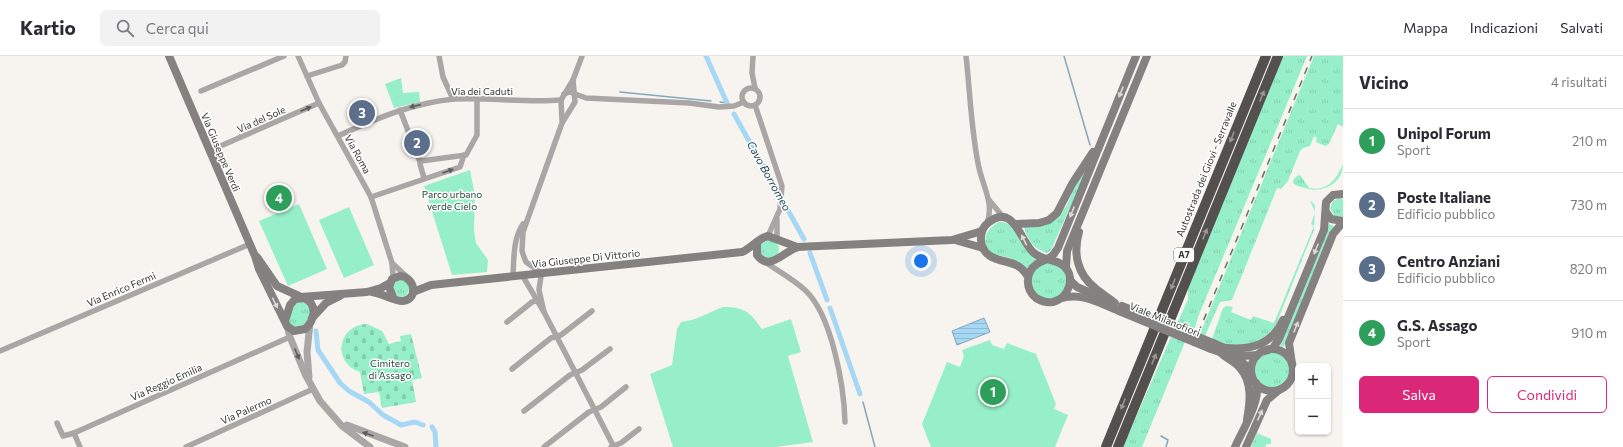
<!DOCTYPE html>
<html lang="it">
<meta charset="utf-8">
<style>
:root{--surface:#fff;--page:#f2f2f3;--text:#2b2b33;--muted:#7c7c81;--line:#e1e1e2;--accent:#db2777}
body{margin:0;font-family:Commissioner,sans-serif;background:var(--page);color:var(--text)}
.controls{position:absolute;right:12px;bottom:12px;display:grid;overflow:hidden;border-radius:6px;box-shadow:0 1px 3px #0004}
.controls button{width:36px;height:36px;display:grid;place-items:center;padding:0;border:0;border-bottom:1px solid var(--line);background:var(--surface);color:var(--text);font:20px sans-serif}
.you{position:absolute;left:921px;top:205px;width:14px;height:14px;margin:-10px;border:3px solid #fff;border-radius:50%;background:#1a73e8;box-shadow:0 0 0 6px #1a73e833}
.badge{display:grid;place-items:center;width:26px;height:26px;border-radius:50%;background:var(--accent);color:#fff;font-size:13px;font-weight:700}
.pin{position:absolute;translate:-50% -50%;border:2px solid #fff;box-shadow:0 1px 4px #0006}
.list{margin:0;padding:0;list-style:none}
h2{display:flex;justify-content:space-between;align-items:center;height:52px;margin:0;padding:0 16px;font-size:17px}
h2 small{font-size:13px;font-weight:400;color:var(--muted)}
.list li{display:grid;grid-template-columns:26px 1fr auto;gap:12px;align-items:center;box-sizing:border-box;height:64px;padding:0 16px;border-top:1px solid var(--line)}
.list b{display:block;font-size:15px;white-space:nowrap}
.list p{margin:0;font-size:13px;white-space:nowrap;color:var(--muted)}
.list em{font-size:13px;font-style:normal;color:var(--muted)}
.actions{display:flex;gap:8px;padding:12px 16px}
.actions a{flex:1;padding:9px 0;border:1px solid var(--accent);border-radius:6px;text-align:center;font-size:14px;color:var(--accent)}
.actions .main{background:var(--accent);color:#fff}
.icon{flex:none;width:22px;height:22px;fill:none;stroke:currentColor;stroke-width:2;stroke-linecap:round;stroke-linejoin:round}
.map{position:relative;flex:none;width:1343px;height:391px;overflow:hidden}
header{display:flex;align-items:center;gap:24px;box-sizing:border-box;height:56px;padding:0 20px;background:var(--surface);border-bottom:1px solid var(--line)}
header strong{font-size:19px}
nav{display:flex;gap:22px;margin-inline-start:auto;font-size:14px}
.search{width:280px;height:36px;background:var(--page);display:flex;align-items:center;gap:10px;box-sizing:border-box;padding:0 14px;border-radius:6px;color:var(--muted);font-size:15px}
main{display:flex}
aside{flex:1;background:var(--surface)}
.map>svg:first-child{display:block}
</style>
<header>
<strong>Kartio</strong>
<div class="search"><svg class="icon" aria-label="search" viewBox="0 0 24 24"><circle cx="10" cy="10" r="6"/><path d="M15 15l6 6"/></svg>Cerca qui</div>
<nav><a>Mappa</a><a>Indicazioni</a><a>Salvati</a></nav>
</header>
<main>
<div class="map">
<svg width="1343" height="391" viewBox="0 0 1343 391">
<defs>
<pattern id="grass-tufts" width="24" height="20" patternUnits="userSpaceOnUse"><rect width="24" height="20" fill="#97efc9"/><path d="M3 7l-1-3M5 7V3M7 7l1-3M15 17l-1-3M17 17v-4M19 17l1-3" fill="none" stroke="#83cead"/></pattern>
<pattern id="cemetery-stones" width="16" height="16" patternUnits="userSpaceOnUse"><rect width="16" height="16" fill="#97efc9"/><path d="M2 7V4a2 2 0 0 1 4 0v3zM10 15v-3a2 2 0 0 1 4 0v3z" fill="#83cead"/></pattern>
<pattern id="water-rules" width="6" height="5" patternUnits="userSpaceOnUse"><rect width="6" height="5" fill="#a6d7f5"/><path d="M0 2.5h6" fill="none" stroke="#90b9d3"/></pattern>
</defs>
<rect width="100%" height="100%" fill="#f7f4ef"/>
<g fill="url(#grass-tufts)">
<polygon points="1283,0 1307,0 1198,261 1194,275 1177,268 1188,243 1188,231"/>
<polygon points="1314,0 1343,0 1343,71 1338,68 1329,88 1325,90 1316,86 1317,82 1314,80 1310,90 1303,92 1300,95 1288,125 1281,133 1277,132 1232,244 1220,246 1205,280 1200,278"/>
<path d="M1343,108C1343,127 1323,138 1305,132C1301,131 1296,130 1293,127V124L1298,119L1301,120L1309,132C1327,136 1337,123 1343,108Z"/>
<path d="M1087,113L1051,194L1047,197C1033,193 1028,184 1024,171L1060,158L1067,149L1075,129Z"/>
<polygon points="1339,142 1343,143 1343,161 1334,160 1330,152 1333,145"/>
<polygon points="1310,144 1315,149 1314,174 1275,271 1270,276 1274,284 1252,295 1244,296 1212,283 1223,252 1227,250 1233,251 1231,256 1251,264 1253,260 1274,267 1314,170 1311,168 1315,156"/>
<path d="M999,166C1024,167 1016,190 1037,203L1027,214C1020,208 1014,203 1006,201C1001,199 997,200 993,198C979,188 986,172 999,166Z"/>
<polygon points="1329,168 1334,170 1284,291 1279,289"/>
<circle cx="769" cy="193" r="10"/>
<circle cx="1049" cy="225" r="18"/>
<path d="M400,223L408,227L410,232L406,240C397,243 389,237 393,227Z"/>
<polygon points="303,245 312,254 307,269 297,273 288,266 295,246"/>
<polygon points="1171,281 1185,286 1142,391 1123,391"/>
<circle cx="1272" cy="314" r="18"/>
<polygon points="1257,377 1271,383 1271,388 1267,388 1265,391 1251,391"/>
</g>
<path fill="url(#cemetery-stones)" d="M367,268L382,275L389,288L401,285L400,280L411,278L422,322L412,324L416,346L382,352L379,336L364,338L360,316C332,307 337,269 367,268Z"/>
<g fill="#97efc9">
<polygon points="401,22 403,37 419,36 420,46 394,52 385,28"/>
<polygon points="470,114 475,140 474,175 476,187 488,204 487,216 452,219 424,130"/>
<polygon points="299,148 327,213 288,230 259,165"/>
<polygon points="349,151 374,209 344,222 319,164"/>
<path d="M723,251C745,251 750,256 762,273L791,263L801,296L788,300L813,386L776,391H673L650,318L672,309L677,273L681,266C698,264 707,257 723,251Z"/>
<polygon points="990,284 992,289 1004,293 1007,287 1036,298 1056,348 1054,353 1068,359 1055,391 931,391 922,368 947,306 960,311 964,300 962,294"/>
</g>
<polygon fill="url(#water-rules)" stroke="#85a7bb" points="984,262 990,276 957,289 952,275"/>
<g fill="none" stroke-linecap="round" stroke-linejoin="round">
<g stroke="#85a7bb" stroke-width="1.5">
<polyline points="1064,0 1090,89"/>
<polyline points="620,36 711,45"/>
<polyline points="720,46 727,47"/>
<polyline points="863,346 875,391"/>
<polyline points="1161,380 1168,384 1166,391"/>
</g>
<g stroke="#a6d7f5" stroke-width="5">
<polyline points="706,0 727,47"/>
<polyline points="734,58 804,183"/>
<polyline points="810,197 827,244"/>
<polyline points="830,252 860,338"/>
<polyline points="316,275 318,294 340,327 349,335 369,346 383,359 394,365 401,369 415,366 423,369"/>
<polyline points="432,371 435,376 436,391"/>
</g>
<g stroke="#a9a6a5" stroke-width="5.5">
<polyline points="298,0 319,47 371,141 392,207 393,219 391,225"/>
<polyline points="439,0 443,21 453,43"/>
<polyline points="753,0 752,17 755,32"/>
<path d="M966,0C970,35 971,72 978,107C981,127 995,147 987,167"/>
<polyline points="307,20 342,9 345,6 346,0"/>
<circle cx="751" cy="41" r="9"/>
<polyline points="201,35 284,0"/>
<polyline points="564,38 570,36 586,42 689,47 719,51 734,50 744,46"/>
<polyline points="755,49 782,130 780,153 768,180"/>
<polyline points="400,54 420,106"/>
<polyline points="562,64 561,44 573,24 582,0"/>
<path d="M338,80C375,63 412,47 454,43C489,41 525,47 561,44"/>
<polyline points="209,95 319,47"/>
<polyline points="424,122 420,108 421,105 466,99 477,79 477,43"/>
<polyline points="371,141 460,111 464,99"/>
<polyline points="989,144 1004,162"/>
<polyline points="777,183 777,163"/>
<path d="M765,206C778,215 793,223 805,234C832,259 844,330 845,366"/>
<polyline points="392,207 406,220"/>
<path d="M513,219C514,202 513,183 523,168"/>
<polyline points="522,219 544,256 614,391"/>
<polyline points="544,256 539,234 541,220 540,216 526,206 524,201 522,195 523,176 562,67 575,46 573,24"/>
<polyline points="507,266 532,246 539,244"/>
<polyline points="0,295 250,188"/>
<polyline points="512,313 551,282 561,279 592,255"/>
<polyline points="524,355 570,319 582,314 610,293"/>
<polyline points="57,367 63,380 74,377 290,281"/>
<polyline points="74,377 80,391"/>
<polyline points="186,391 313,333"/>
<polyline points="544,391 589,356 601,351 626,331"/>
<polyline points="611,391 621,387 639,373"/>
</g>
<g stroke="#a9a6a5" stroke-width="7">
<polyline points="287,270 290,281 305,318 320,345 342,370 370,391"/>
<polyline points="309,321 307,296 310,267"/>
<polyline points="347,369 405,391"/>
</g>
<g stroke="#848180" stroke-width="8">
<path d="M169,0L255,200L259,213L287,270L294,275L305,273C315,264 318,248 304,242L295,243L290,249L285,265"/>
<polyline points="1326,156 1331,163 1343,165"/>
<polyline points="1016,168 1039,167 1049,164 1057,157 1072,128 1093,96"/>
<path d="M1079,176C1073,197 1077,218 1095,232C1102,238 1109,242 1115,247"/>
<polyline points="955,184 983,192"/>
<path d="M757,187V199C769,216 783,196 796,192"/>
<polyline points="257,201 277,230 301,241 367,236 381,232 390,227"/>
<polyline points="1066,212 1067,195 1147,0"/>
<path d="M1028,221C1018,203 1003,208 990,200C978,192 978,174 989,166C1015,147 1020,186 1034,197C1043,205 1055,202 1064,210C1076,221 1069,242 1053,246C1047,247 1041,245 1036,242C1025,233 1025,216 1037,208C1042,204 1048,204 1053,199C1055,197 1056,194 1058,192L1136,0"/>
<polyline points="1070,224 1077,231 1104,243"/>
<path d="M372,236C381,237 396,246 403,245C419,243 415,221 400,220L392,223L389,231L393,241"/>
<path d="M413,236L431,229L742,196C752,192 758,182 768,180L797,191L952,184L982,175"/>
<path d="M1062,242C1082,236 1101,248 1119,255"/>
<polyline points="312,262 326,247 340,240"/>
<polyline points="1213,287 1243,300 1257,299"/>
<path d="M1226,292C1251,294 1272,289 1283,264"/>
<path d="M1211,293C1226,298 1245,302 1251,318"/>
<circle cx="1272" cy="314" r="21"/>
<polyline points="1265,295 1273,292 1279,283 1324,174 1326,146 1333,139 1343,138"/>
<path d="M1220,296C1226,303 1235,305 1240,312C1253,326 1250,347 1247,364"/>
<polyline points="1292,308 1289,287 1333,178 1343,166"/>
<path d="M1235,391C1242,375 1262,343 1256,327"/>
<polyline points="1246,391 1267,344 1279,334"/>
</g>
<g stroke="#54504e" stroke-width="10">
<polyline points="1106,391 1266,0"/>
<polyline points="1118,391 1278,0"/>
</g>
<polyline stroke="#6e6c69" stroke-width="1.5" stroke-dasharray="7 7" stroke-linecap="butt" points="1193,290 1312,0"/>
<g stroke="#848180" stroke-width="8">
<polyline points="1122,250 1213,287"/>
<polyline points="1119,255 1211,293"/>
</g>
</g>
<defs><path id="oneway-solid" d="M-6-.8H1V-3.2L6.5 0L1 3.2V.8H-6Z"/></defs>
<g fill="#dad9d9">
<use href="#oneway-solid" transform="translate(1121 36) rotate(112)"/>
<use href="#oneway-solid" transform="translate(1072 156) rotate(112)"/>
<use href="#oneway-solid" transform="translate(1024 184) rotate(-116)"/>
<use href="#oneway-solid" transform="translate(1316 193) rotate(112)"/>
<use href="#oneway-solid" transform="translate(275 247) rotate(64)"/>
<use href="#oneway-solid" transform="translate(1296 271) rotate(-68)"/>
<use href="#oneway-solid" transform="translate(1260 359) rotate(-66)"/>
</g>
<g fill="#989695">
<use href="#oneway-solid" transform="translate(1262 40) rotate(-68)"/>
<use href="#oneway-solid" transform="translate(1232 81) rotate(112)"/>
<use href="#oneway-solid" transform="translate(1205 178) rotate(-68)"/>
<use href="#oneway-solid" transform="translate(1173 228) rotate(112)"/>
<use href="#oneway-solid" transform="translate(1154 303) rotate(-68)"/>
<use href="#oneway-solid" transform="translate(1123 348) rotate(112)"/>
</g>
<g fill="#5f5d5c">
<use href="#oneway-solid" transform="translate(415 50) rotate(167)"/>
<use href="#oneway-solid" transform="translate(306 53) rotate(-23)"/>
<use href="#oneway-solid" transform="translate(448 115) rotate(-19)"/>
<use href="#oneway-solid" transform="translate(297 298) rotate(67)"/>
<use href="#oneway-solid" transform="translate(368 378) rotate(-161)"/>
</g>
<g text-anchor="middle" stroke-width="3" stroke-linejoin="round" paint-order="stroke">
<rect fill="#fff" stroke="#737271" stroke-width="1" x="1174" y="192" width="20" height="14" rx="3"/>
<g font-size="9" font-weight="bold" fill="#373634">
<text x="1184" y="202">A7</text>
</g>
<g font-size="10" fill="#373634" stroke="#fff">
<text x="482" y="39">Via dei Caduti</text>
<text transform="translate(261 63) rotate(-24)" y="4">Via del Sole</text>
<text transform="translate(221 96) rotate(67)" y="4">Via Giuseppe Verdi</text>
<text transform="translate(358 98) rotate(61)" y="4">Via Roma</text>
<text transform="translate(1206 113) rotate(-68)" y="4">Autostrada dei Giovi - Serravalle</text>
<text transform="translate(586 202) rotate(-6)" y="4">Via Giuseppe Di Vittorio</text>
<text transform="translate(121 233) rotate(-23)" y="4">Via Enrico Fermi</text>
<text transform="translate(1165 263) rotate(22)" y="4">Viale Milanofiori</text>
<text transform="translate(166 326) rotate(-24)" y="4">Via Reggio Emilia</text>
<text transform="translate(246 354) rotate(-24)" y="4">Via Palermo</text>
</g>
<g font-size="10" fill="#1c4635" stroke="#fff">
<text x="452" y="142">Parco urbano<tspan x="452" dy="12">verde Cielo</tspan></text>
<text x="390" y="311">Cimitero<tspan x="390" dy="12">di Assago</tspan></text>
</g>
<g font-size="11" font-style="italic" fill="#1e4358" stroke="#fff">
<text transform="translate(769 120) rotate(61)" y="4">Cavo Borromeo</text>
</g>
</g>
</svg>
<div class="controls">
<button>+</button>
<button>−</button>
</div>
<div class="you"></div>
<div class="pin badge" style="left:993px;top:336px;background:#2e9e5b">1</div>
<div class="pin badge" style="left:417px;top:87px;background:#5c6f8a">2</div>
<div class="pin badge" style="left:362px;top:57px;background:#5c6f8a">3</div>
<div class="pin badge" style="left:279px;top:142px;background:#2e9e5b">4</div>
</div>
<aside>
<h2>Vicino<small>4 risultati</small></h2>
<ul class="list">
<li><span class="badge" style="background:#2e9e5b">1</span><div><b>Unipol Forum</b><p>Sport</p></div><em>210 m</em></li>
<li><span class="badge" style="background:#5c6f8a">2</span><div><b>Poste Italiane</b><p>Edificio pubblico</p></div><em>730 m</em></li>
<li><span class="badge" style="background:#5c6f8a">3</span><div><b>Centro Anziani</b><p>Edificio pubblico</p></div><em>820 m</em></li>
<li><span class="badge" style="background:#2e9e5b">4</span><div><b>G.S. Assago</b><p>Sport</p></div><em>910 m</em></li>
</ul>
<div class="actions"><a class="main">Salva</a><a>Condividi</a></div>
</aside>
</main>
